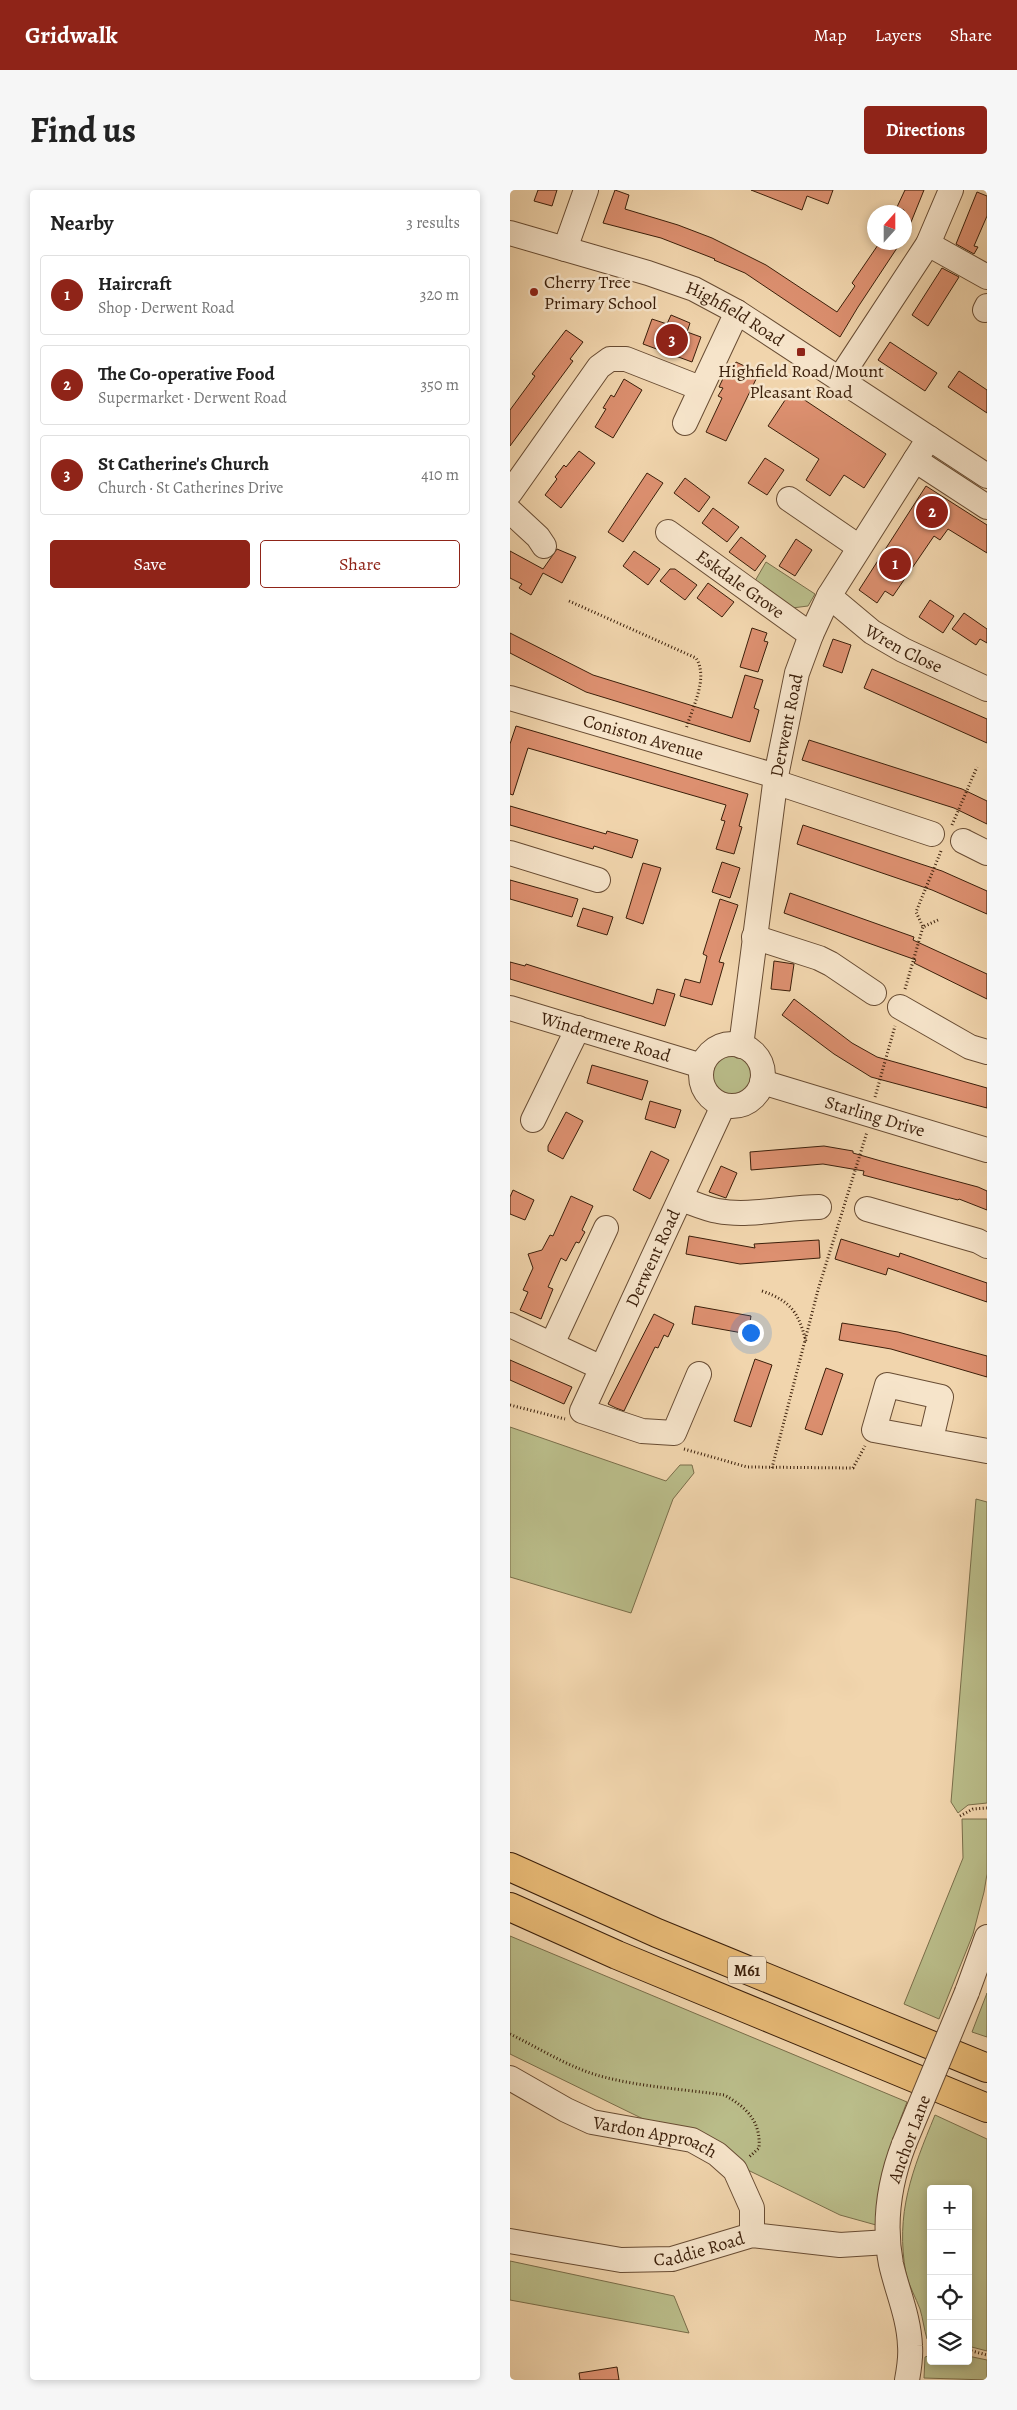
<!DOCTYPE html>
<meta charset="utf-8">
<style>
:root{--surface:#fff;--page:#f6f6f6;--text:#222;--muted:#767676;--line:#e0e0e0;--accent:#8f2418}
body{margin:0;font-family:Alegreya,serif;background:var(--page);color:var(--text)}
.controls{position:absolute;right:15px;bottom:15px;display:grid;overflow:hidden;border-radius:5px;box-shadow:0 2px 8px #0003}
.controls button{width:45px;height:45px;display:grid;place-items:center;padding:0;border:0;border-bottom:1px solid var(--line);background:var(--surface);color:var(--text);font:25px sans-serif}
.compass{position:absolute;left:357px;top:15px;width:45px;height:45px;border-radius:50%;background:var(--surface);box-shadow:0 2px 8px #0003;rotate:21deg}
.you{position:absolute;left:240px;top:1142px;width:18px;height:18px;margin:-12px;border:4px solid #fff;border-radius:50%;background:#1a73e8;box-shadow:0 0 0 8px #1a73e833}
.badge{display:grid;place-items:center;width:32px;height:32px;border-radius:50%;background:var(--accent);color:#fff;font-size:16px;font-weight:700}
.pin{position:absolute;translate:-50% -50%;border:2px solid #fff;box-shadow:0 1px 5px #0006}
.list{margin:0;padding:0;list-style:none}
h2{display:flex;justify-content:space-between;align-items:center;height:65px;margin:0;padding:0 20px;font-size:21px}
h2 small{font-size:16px;font-weight:400;color:var(--muted)}
.list li{display:grid;grid-template-columns:32px 1fr auto;gap:15px;align-items:center;box-sizing:border-box;height:80px;margin:0 10px 10px;padding:0 10px;border:1px solid var(--line);border-radius:5px}
.list b{display:block;font-size:19px;white-space:nowrap}
.list p{margin:0;font-size:16px;white-space:nowrap;color:var(--muted)}
.list em{font-size:16px;font-style:normal;color:var(--muted)}
.actions{display:flex;gap:10px;padding:15px 20px}
.actions a{flex:1;padding:11px 0;border:1px solid var(--accent);border-radius:5px;text-align:center;font-size:18px;color:var(--accent)}
.actions .main{background:var(--accent);color:#fff}
.icon{flex:none;width:28px;height:28px;fill:none;stroke:currentColor;stroke-width:2;stroke-linecap:round;stroke-linejoin:round}
.map{position:relative;flex:none;width:477px;height:2190px;overflow:hidden;border-radius:5px}
header{display:flex;align-items:center;gap:30px;box-sizing:border-box;height:70px;padding:0 25px;background:var(--accent);color:#fff}
header strong{font-size:24px}
nav{display:flex;gap:28px;margin-inline-start:auto;font-size:18px}
.intro{display:flex;align-items:center;justify-content:space-between;box-sizing:border-box;height:120px;padding:0 30px}
h1{margin:0;font-size:35px}
.button{padding:12px 22px;border-radius:5px;background:var(--accent);color:#fff;font-size:18px;font-weight:700}
main{display:flex;gap:30px;padding:0 30px}
aside{flex:1;background:var(--surface);border-radius:5px;box-shadow:0 2px 8px #0003}
.map>svg:first-child{display:block}
</style>
<header>
<strong>Gridwalk</strong>
<nav><a>Map</a><a>Layers</a><a>Share</a></nav>
</header>
<div class="intro"><h1>Find us</h1><a class="button">Directions</a></div>
<main>
<aside>
<h2>Nearby<small>3 results</small></h2>
<ul class="list">
<li><span class="badge">1</span><div><b>Haircraft</b><p>Shop · Derwent Road</p></div><em>320 m</em></li>
<li><span class="badge">2</span><div><b>The Co-operative Food</b><p>Supermarket · Derwent Road</p></div><em>350 m</em></li>
<li><span class="badge">3</span><div><b>St Catherine's Church</b><p>Church · St Catherines Drive</p></div><em>410 m</em></li>
</ul>
<div class="actions"><a class="main">Save</a><a>Share</a></div>
</aside>
<div class="map">
<svg width="477" height="2190" viewBox="0 0 477 2190">
<rect width="100%" height="100%" fill="#f1d5ad"/>
<filter id="stains"><feTurbulence type="fractalNoise" baseFrequency=".004" numOctaves="4"/><feColorMatrix values="0 0 0 0 .2 0 0 0 0 .09 0 0 0 0 .02 0 0 0 .5 -.17"/></filter>
<radialGradient id="worn" r=".72"><stop offset=".6" stop-color="#630" stop-opacity="0"/><stop offset="1" stop-color="#630" stop-opacity=".3"/></radialGradient>
<g fill="#babd8a" stroke="#7a6e4a">
<polygon points="256,372 305,404 298,416 282,418 245,391"/>
<circle cx="222" cy="884" r="24"/>
<polygon points="0,1237 156,1291 170,1275 182,1275 184,1283 163,1309 121,1423 0,1387"/>
<polygon points="466,1309 477,1312 477,1613 458,1615 448,1623 441,1612"/>
<polygon points="452,1629 477,1629 477,1684 474,1702 463,1744 429,1829 394,1814 453,1668"/>
<path d="M0,1746L397,1912C379,1957 372,1986 366,2035L330,2025L0,1864Z"/>
<polygon points="477,1803 477,1847 462,1842"/>
<path d="M425,1925L477,1949V2161L458,2156V1999H421V2150L417,2149C414,2139 413,2129 410,2119C406,2108 399,2096 396,2084C385,2023 402,1981 425,1925Z"/>
<polygon points="0,2071 164,2106 179,2143 0,2110"/>
<polygon points="421,2165 421,2171 458,2171 458,2166 477,2170 477,2190 414,2188 415,2167"/>
</g>
<g fill="#dd9070" stroke="#3b1f0a">
<polygon points="28,0 47,0 42,16 24,11"/>
<polygon points="105,0 119,5 115,19 168,35 202,48 256,75 327,122 345,96 342,93 370,52 391,52 348,117 330,147 235,83 204,70 205,69 151,48 93,33"/>
<polygon points="241,0 323,0 318,14 297,6 292,20"/>
<polygon points="395,0 414,0 395,47 394,20 387,17"/>
<polygon points="467,2 477,6 477,26 464,56 468,57 464,64 446,54"/>
<polygon points="432,78 449,87 418,136 402,125"/>
<polygon points="161,125 180,133 177,142 191,147 182,172 133,154 142,129 157,134"/>
<polygon points="56,140 73,152 60,169 63,171 0,256 0,220 25,186 22,184"/>
<polygon points="380,152 427,183 415,201 368,170"/>
<polygon points="226,172 249,183 216,251 196,242 212,208 208,206 213,198 209,197 218,178 222,180"/>
<polygon points="449,181 477,200 477,223 438,197"/>
<polygon points="114,189 132,200 103,248 85,237 96,219 93,218 101,205 104,207"/>
<polygon points="281,201 376,264 354,298 334,285 320,306 296,290 309,269 258,236"/>
<polygon points="69,261 85,273 51,318 35,305 47,289 45,287 54,275 56,277"/>
<polygon points="255,268 274,280 257,305 238,293"/>
<polygon points="137,283 153,293 113,352 98,342"/>
<polygon points="175,288 200,307 189,322 164,303"/>
<polygon points="416,296 477,335 477,363 438,339 430,350 424,346 383,406 375,401 367,413 349,400"/>
<polygon points="203,318 229,337 217,352 192,333"/>
<polygon points="231,347 256,366 245,381 219,362"/>
<polygon points="286,349 302,360 285,386 269,376"/>
<polygon points="47,359 66,367 52,393 33,383 21,405 9,398 12,394 0,388 0,361 33,379"/>
<polygon points="124,361 150,379 138,395 113,376"/>
<polygon points="160,379 165,379 187,395 175,410 150,391"/>
<polygon points="198,393 224,412 212,427 187,408"/>
<polygon points="420,410 444,426 433,443 409,427"/>
<polygon points="454,423 477,439 477,453 470,449 466,455 442,439"/>
<polygon points="242,438 257,443 254,451 258,452 248,482 230,477"/>
<polygon points="0,443 83,485 222,528 235,485 253,490 244,518 249,520 240,552 76,502 0,463"/>
<polygon points="323,449 341,455 332,483 313,476"/>
<polygon points="362,479 477,529 477,553 354,498"/>
<polygon points="6,536 238,604 229,636 232,637 224,664 206,659 215,631 211,630 216,615 18,558 3,605 0,604 0,554"/>
<polygon points="299,550 452,599 477,611 477,634 444,618 292,570"/>
<polygon points="0,616 96,644 97,641 128,650 122,668 84,656 83,659 0,635"/>
<polygon points="293,635 432,681 477,701 477,724 422,700 287,654"/>
<polygon points="212,672 230,678 220,708 202,702"/>
<polygon points="133,673 151,678 133,734 116,728"/>
<polygon points="0,690 68,709 62,727 0,709"/>
<polygon points="280,703 404,747 403,750 477,784 477,809 404,773 406,770 274,723"/>
<polygon points="210,709 228,715 209,772 214,773 202,815 170,806 175,789 190,793 197,766 193,764"/>
<polygon points="73,718 103,727 97,745 67,736"/>
<polygon points="264,771 284,774 280,801 261,799"/>
<polygon points="0,772 15,776 16,774 143,814 147,799 165,804 155,836 0,789"/>
<polygon points="284,809 342,853 367,867 477,898 477,918 361,887 324,864 272,825"/>
<polygon points="82,875 138,891 132,910 77,893"/>
<polygon points="140,911 171,920 165,938 135,929"/>
<polygon points="56,922 73,931 53,969 38,961 38,956"/>
<polygon points="314,956 343,961 343,963 371,971 468,997 477,1001 477,1020 449,1009 448,1010 353,985 354,981 313,974 241,980 240,962"/>
<polygon points="141,961 159,970 140,1009 123,1000"/>
<polygon points="211,976 227,983 216,1008 199,1002"/>
<polygon points="3,1000 24,1010 15,1030 0,1024 0,1007"/>
<polygon points="61,1006 83,1016 72,1040 75,1042 69,1053 66,1052 56,1071 51,1068 38,1097 43,1099 31,1129 10,1120 18,1102 13,1100 23,1078 18,1064 32,1060 40,1045 43,1046"/>
<polygon points="179,1046 245,1058 244,1054 309,1050 310,1068 230,1074 176,1064"/>
<polygon points="331,1049 389,1067 390,1063 477,1093 477,1112 378,1078 376,1085 325,1069"/>
<polygon points="185,1116 241,1126 238,1144 182,1134"/>
<polygon points="144,1124 164,1134 158,1147 154,1145 148,1158 145,1157 114,1221 106,1218 98,1214"/>
<polygon points="332,1133 388,1142 477,1166 477,1187 381,1159 329,1150"/>
<polygon points="245,1169 262,1175 241,1237 224,1231"/>
<polygon points="0,1170 62,1197 54,1214 0,1190"/>
<polygon points="316,1178 333,1184 312,1245 295,1239"/>
<polygon points="107,2177 109,2190 70,2190 69,2183"/>
</g>
<g fill="none" stroke-linecap="round" stroke-linejoin="round">
<g stroke="#684c33" stroke-width="26">
<g id="minor">
<path id="s1" d="M0,43L138,83L184,99L227,122L477,286"/>
<polyline points="418,54 477,87"/>
<polyline points="55,59 76,0"/>
<polyline points="475,120 477,116"/>
<polyline points="330,188 418,54 441,0"/>
<polyline points="175,233 227,122"/>
<polyline points="405,270 477,317"/>
<polyline points="0,303 89,177 100,169 116,169 190,198"/>
<polyline points="279,309 349,357"/>
<polyline points="0,321 28,347 34,356"/>
<path id="s2" d="M158,342L301,445"/>
<path id="s3" d="M319,406L362,442L393,460L477,499"/>
<path id="s4" d="M0,508L266,586"/>
<polyline points="265,592 422,644"/>
<polyline points="453,651 477,663"/>
<polyline points="0,663 88,690"/>
<polyline points="244,747 309,768 321,774 364,803"/>
<polyline points="390,817 460,857 477,862"/>
<path id="s5" d="M0,818L192,876"/>
<circle cx="222" cy="885" r="31"/>
<path id="s6" d="M231,856L266,586L287,483L301,445L319,406L419,248"/>
<path id="s7" d="M252,892L477,960"/>
<polyline points="23,930 68,838"/>
<path d="M171,1009C183,1013 195,1019 208,1021C239,1027 277,1017 309,1017"/>
<polyline points="357,1019 468,1051 477,1056"/>
<polyline points="0,1135 92,1178"/>
<polyline points="42,1154 96,1038"/>
<path id="s8" d="M189,1184L164,1243L132,1241L72,1221L213,916"/>
<polyline points="421,1249 431,1207 377,1195 364,1240 477,1261"/>
<polyline points="457,1802 477,1747"/>
<path id="s9" d="M0,1888L56,1920L82,1932L182,1950L207,1964L225,1980L242,2018V2045"/>
<path d="M394,1954C379,1993 373,2032 381,2074C387,2101 399,2127 400,2156C401,2167 399,2179 397,2190"/>
<path id="s10" d="M0,2051L111,2070L162,2069L242,2045L330,2055L378,2052"/>
</g>
</g>
<g stroke="#3b1f0a" stroke-width="30">
<g id="highway">
<polyline points="0,1677 147,1743 477,1878"/>
<polyline points="0,1717 107,1765 477,1918"/>
</g>
</g>
<g stroke="#3b1f0a" stroke-width="3" stroke-dasharray="1 2.5" stroke-linecap="butt">
<path d="M59,411L186,468C199,488 182,518 176,539"/>
<polyline points="442,635 467,577"/>
<polyline points="428,730 413,737 406,722 431,661"/>
<polyline points="395,799 413,737"/>
<polyline points="365,907 385,836"/>
<path d="M252,1101C281,1111 289,1123 296,1152"/>
<polyline points="0,1215 55,1229"/>
<polyline points="174,1259 237,1277 343,1278 355,1256"/>
<polyline points="262,1278 308,1100 357,942"/>
<polyline points="450,1626 463,1619 477,1618"/>
<path d="M0,1844C29,1858 58,1877 90,1886C130,1897 173,1899 214,1905C237,1917 251,1932 249,1958L238,1968"/>
<polyline points="458,2160 477,2165"/>
</g>
<use href="#minor" stroke="#f6e4ca" stroke-width="24"/>
<use href="#highway" stroke="#e8ba76" stroke-width="28"/>
<g stroke="#684c33" stroke-width="26" stroke-linecap="butt">
<polyline id="minor-bridge" points="394,1954 457,1802"/>
</g>
<use href="#minor-bridge" stroke="#f6e4ca" stroke-width="24"/>
</g>
<g fill="#8f2418" stroke="#f6e4ca" stroke-width="2">
<circle cx="24" cy="102" r="5"/>
<rect x="286" y="157" width="10" height="10" rx="2.5"/>
</g>
<g text-anchor="middle" stroke-width="5" stroke-linejoin="round" paint-order="stroke">
<rect fill="#f6e4ca" stroke="#735a44" stroke-width="1" x="218" y="1766.5" width="38" height="27" rx="4"/>
<g font-size="16" font-weight="bold" fill="#3b1f0a">
<text x="237" y="1786">M61</text>
</g>
<g font-size="18" fill="#3b1f0a" stroke="#f6e4ca" text-anchor="start">
<text x="34" y="98">Cherry Tree<tspan x="34" dy="21">Primary School</tspan></text>
<text x="291" y="187" text-anchor="middle">Highfield Road/Mount<tspan x="291" dy="21">Pleasant Road</tspan></text>
</g>
<g font-size="18" fill="#3b1f0a" stroke="#f6e4ca">
<text dy="6" stroke="none"><textPath href="#s1" startOffset="240">Highfield Road</textPath></text>
<text dy="6" stroke="none"><textPath href="#s2" startOffset="89">Eskdale Grove</textPath></text>
<text dy="6" stroke="none"><textPath href="#s3" startOffset="92">Wren Close</textPath></text>
<text dy="6" stroke="none"><textPath href="#s6" startOffset="324">Derwent Road</textPath></text>
<text dy="6" stroke="none"><textPath href="#s4" startOffset="139">Coniston Avenue</textPath></text>
<text dy="6" stroke="none"><textPath href="#s5" startOffset="100">Windermere Road</textPath></text>
<text dy="6" stroke="none"><textPath href="#s7" startOffset="118">Starling Drive</textPath></text>
<text dy="6" stroke="none"><textPath href="#s8" startOffset="328">Derwent Road</textPath></text>
<text dy="6" stroke="none"><textPath href="#s9" startOffset="158">Vardon Approach</textPath></text>
<text transform="translate(399 1949) rotate(-70)" y="6">Anchor Lane</text>
<text dy="6" stroke="none"><textPath href="#s10" startOffset="192">Caddie Road</textPath></text>
</g>
</g>
<rect width="100%" height="100%" filter="url(#stains)"/>
<rect width="100%" height="100%" fill="url(#worn)"/>
</svg>
<div class="controls">
<button>+</button>
<button>−</button>
<button><svg class="icon" aria-label="locate" viewBox="0 0 24 24"><circle cx="12" cy="12" r="6"/><path d="M12 2v4M12 18v4M2 12h4M18 12h4"/></svg></button>
<button><svg class="icon" aria-label="layers" viewBox="0 0 24 24"><path d="M12 4l9 5-9 5-9-5zM3 14l9 5 9-5"/></svg></button>
</div>
<svg class="compass" viewBox="-18 -18 36 36"><path d="M0-13l5 13h-10z" fill="#e53935"/><path d="M0 13l5-13h-10z" fill="#767676"/></svg>
<div class="you"></div>
<div class="pin badge" style="left:385px;top:374px">1</div>
<div class="pin badge" style="left:422px;top:322px">2</div>
<div class="pin badge" style="left:162px;top:150px">3</div>
</div>
</main>
